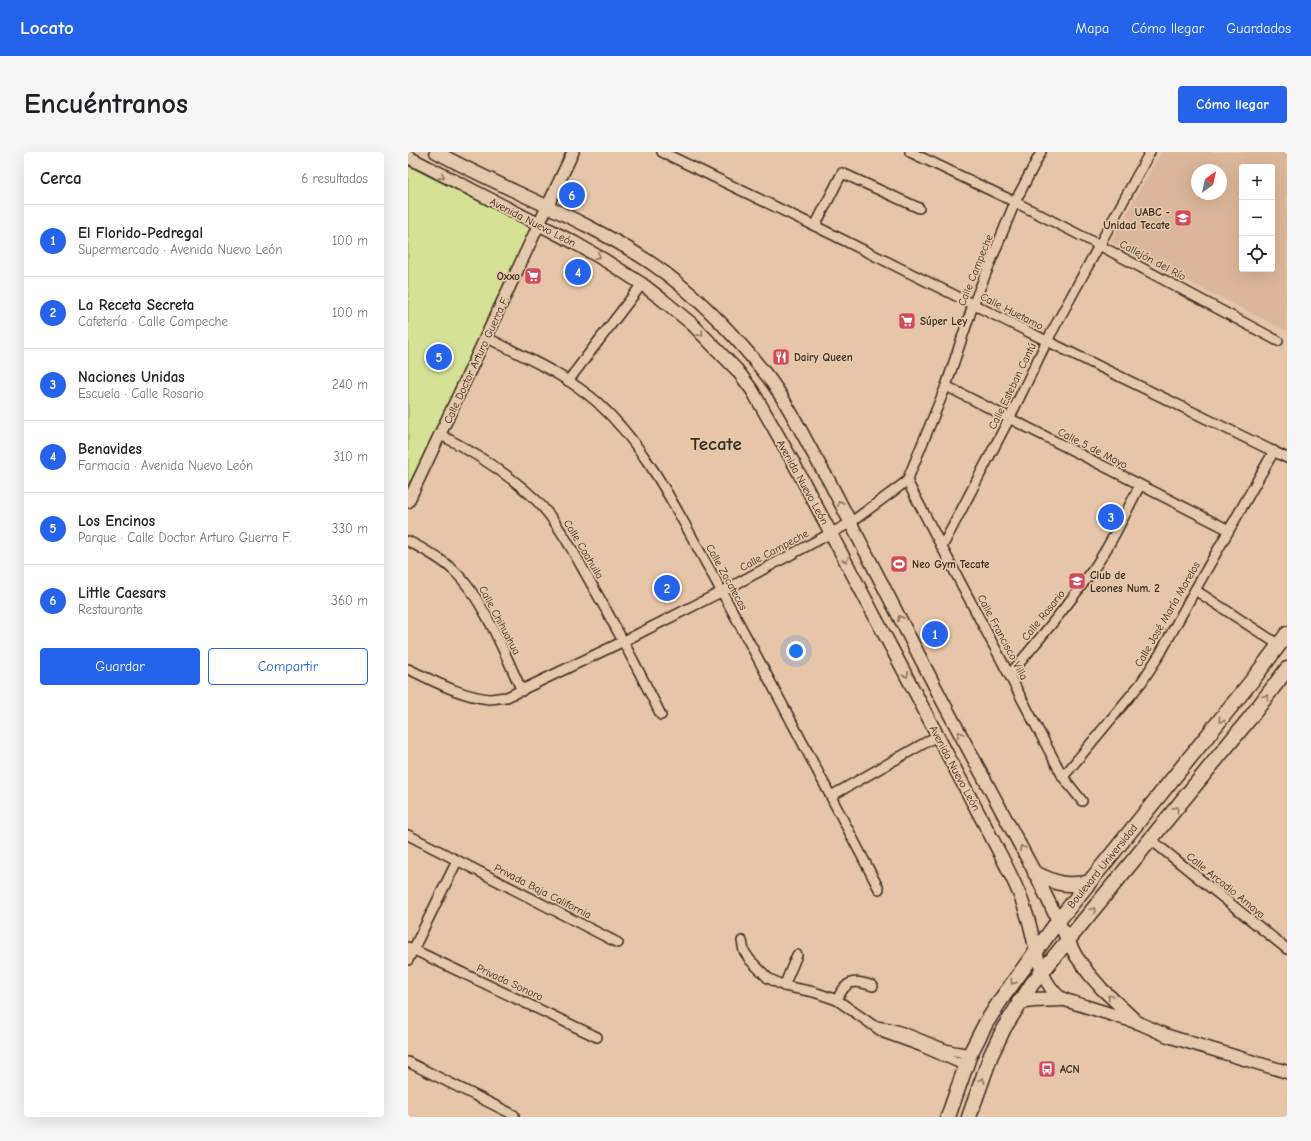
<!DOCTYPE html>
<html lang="es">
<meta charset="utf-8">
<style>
:root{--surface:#fff;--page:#f6f6f6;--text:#202124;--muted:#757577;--line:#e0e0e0;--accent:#2563eb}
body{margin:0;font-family:"Comic Neue",sans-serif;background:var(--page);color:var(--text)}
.controls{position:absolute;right:12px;top:12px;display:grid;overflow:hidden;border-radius:4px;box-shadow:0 4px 16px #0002}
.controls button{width:36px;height:36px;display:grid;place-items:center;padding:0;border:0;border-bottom:1px solid var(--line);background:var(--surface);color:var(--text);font:20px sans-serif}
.compass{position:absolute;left:783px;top:12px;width:36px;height:36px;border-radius:50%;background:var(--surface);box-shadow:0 4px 16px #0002;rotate:33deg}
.you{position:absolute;left:388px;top:499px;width:14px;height:14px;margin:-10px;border:3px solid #fff;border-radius:50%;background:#1a73e8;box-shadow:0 0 0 6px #1a73e833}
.badge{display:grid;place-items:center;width:26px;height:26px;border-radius:50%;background:var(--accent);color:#fff;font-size:13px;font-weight:700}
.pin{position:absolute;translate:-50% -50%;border:2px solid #fff;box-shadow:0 1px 4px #0006}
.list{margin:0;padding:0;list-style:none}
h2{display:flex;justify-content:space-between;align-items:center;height:52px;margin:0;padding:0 16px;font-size:17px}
h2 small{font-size:13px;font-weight:400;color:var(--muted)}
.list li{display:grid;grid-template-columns:26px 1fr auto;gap:12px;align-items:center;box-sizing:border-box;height:72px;padding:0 16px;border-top:1px solid var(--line)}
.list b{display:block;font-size:15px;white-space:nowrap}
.list p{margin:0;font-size:13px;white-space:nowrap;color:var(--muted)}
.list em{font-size:13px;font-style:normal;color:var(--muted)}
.actions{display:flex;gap:8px;padding:12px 16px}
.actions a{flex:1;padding:9px 0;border:1px solid var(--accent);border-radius:4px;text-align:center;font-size:14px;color:var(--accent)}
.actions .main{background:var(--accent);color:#fff}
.icon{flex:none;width:22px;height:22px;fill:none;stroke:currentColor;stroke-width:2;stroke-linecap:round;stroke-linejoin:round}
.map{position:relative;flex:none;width:879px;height:965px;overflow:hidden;border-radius:4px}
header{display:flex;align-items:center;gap:24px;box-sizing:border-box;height:56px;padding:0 20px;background:var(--accent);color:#fff}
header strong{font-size:19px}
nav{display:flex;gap:22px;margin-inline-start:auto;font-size:14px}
.intro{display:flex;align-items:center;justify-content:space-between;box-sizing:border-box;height:96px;padding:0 24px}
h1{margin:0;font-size:28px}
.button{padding:10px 18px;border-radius:4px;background:var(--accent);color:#fff;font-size:14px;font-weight:700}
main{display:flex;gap:24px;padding:0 24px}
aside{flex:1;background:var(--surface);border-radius:4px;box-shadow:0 4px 16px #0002}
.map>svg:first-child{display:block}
</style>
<header>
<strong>Locato</strong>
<nav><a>Mapa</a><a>Cómo llegar</a><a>Guardados</a></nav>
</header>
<div class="intro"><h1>Encuéntranos</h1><a class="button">Cómo llegar</a></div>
<main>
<aside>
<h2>Cerca<small>6 resultados</small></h2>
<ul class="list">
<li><span class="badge">1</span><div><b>El Florido-Pedregal</b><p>Supermercado · Avenida Nuevo León</p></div><em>100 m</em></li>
<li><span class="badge">2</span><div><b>La Receta Secreta</b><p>Cafetería · Calle Campeche</p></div><em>100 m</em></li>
<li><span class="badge">3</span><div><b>Naciones Unidas</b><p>Escuela · Calle Rosario</p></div><em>240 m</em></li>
<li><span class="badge">4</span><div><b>Benavides</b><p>Farmacia · Avenida Nuevo León</p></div><em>310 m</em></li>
<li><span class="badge">5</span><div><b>Los Encinos</b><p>Parque · Calle Doctor Arturo Guerra F.</p></div><em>330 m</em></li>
<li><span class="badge">6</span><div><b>Little Caesars</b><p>Restaurante</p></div><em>360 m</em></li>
</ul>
<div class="actions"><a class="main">Guardar</a><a>Compartir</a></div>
</aside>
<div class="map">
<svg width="879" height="965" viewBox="0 0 879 965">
<rect width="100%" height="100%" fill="#e6c5a8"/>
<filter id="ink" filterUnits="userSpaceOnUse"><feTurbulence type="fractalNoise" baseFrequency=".025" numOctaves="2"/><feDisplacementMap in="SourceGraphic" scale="8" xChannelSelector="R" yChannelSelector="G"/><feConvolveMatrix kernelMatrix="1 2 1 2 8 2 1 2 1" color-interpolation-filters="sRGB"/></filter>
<g filter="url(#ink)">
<path fill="#dbb69a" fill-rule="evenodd" d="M753,0H879V179L703,90ZM834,15H864V117H834ZM789,18H813V42H789Z"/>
<polygon fill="#d5e295" stroke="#88865a" points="0,14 125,76 0,334"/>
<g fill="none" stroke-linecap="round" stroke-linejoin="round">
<g stroke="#3b2a1e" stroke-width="12">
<g id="minor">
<polyline points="254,0 407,74 639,189 879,306"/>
<polyline points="502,0 607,50 691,93 870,189"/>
<polyline points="407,74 434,21 511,56"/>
<path d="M78,185C116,205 157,222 189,250C240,296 270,361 303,420C361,525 416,631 471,737"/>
<polyline points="160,229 234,132"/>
<polyline points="538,234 821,378"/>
<path d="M33,283C67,301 100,321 128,348C150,370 165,399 180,426C206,471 230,517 253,563"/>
<polyline points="499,329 655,625 674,649"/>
<path d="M0,389C15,397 31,405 44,417C74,443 97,503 114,539"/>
<polyline points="534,395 601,267 639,189 742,0"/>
<polyline points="787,438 871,493"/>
<path d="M0,517C26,529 52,544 81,547C87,547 93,545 99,545L216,489L313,440L442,371L499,329L538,234L565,153L607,50L633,0"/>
<path d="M602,522C630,489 659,455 684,419C703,393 717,362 732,333"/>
<polyline points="655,625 733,531 752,502 787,438 866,299"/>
<polyline points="423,644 529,584"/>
<polyline points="0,683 210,791"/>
<polyline points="742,687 879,797"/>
<polyline points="334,789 336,799 342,808 360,826 376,834 406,840 429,848 476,881 512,894 558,914"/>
<polyline points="0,795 189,885"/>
<polyline points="0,808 49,709"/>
<polyline points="376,834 389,803"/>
<path d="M429,848C438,828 445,827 465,834"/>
<path d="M467,874C492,876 512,888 535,896C543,899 553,900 562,902"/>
<polyline points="0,910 106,963"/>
</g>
</g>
<g stroke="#3b2a1e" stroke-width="14">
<polyline id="tertiary" points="0,350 165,0"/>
</g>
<g stroke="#3b2a1e" stroke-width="15">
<g id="secondary">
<path d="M28,0C99,39 176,66 243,111C289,142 326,182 360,225C384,256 399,294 420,327L535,550L627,721L650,769L668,804L681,822L694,837L727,868"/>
<path d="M0,5L167,91L198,109L234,132L256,149L284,172L329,218L344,238L384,308L510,546C532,589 555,632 578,675C590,698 603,721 613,746C616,755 620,765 622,774C629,800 631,830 654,847L731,871L760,884L879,920"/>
</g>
</g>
<g stroke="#3b2a1e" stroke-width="17">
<g id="primary">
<path d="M627,721C649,732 656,734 680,731"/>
<polyline points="611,850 625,848 654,847"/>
<polyline points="540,965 562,902 578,871 594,846 650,769 846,526 879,482"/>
<polyline points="561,965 583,903 596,876 624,832 842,566 879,517"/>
</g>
</g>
<use href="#minor" stroke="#e5c9ac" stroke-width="9"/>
<use href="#tertiary" stroke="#e5c9ac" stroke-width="11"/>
<use href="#secondary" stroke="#e5c9ac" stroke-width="12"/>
<use href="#primary" stroke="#e5c9ac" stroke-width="14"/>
</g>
<defs><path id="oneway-chevron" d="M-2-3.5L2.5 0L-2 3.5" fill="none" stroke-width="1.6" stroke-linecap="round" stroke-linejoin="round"/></defs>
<g stroke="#88725e">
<use href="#oneway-chevron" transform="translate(34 24) rotate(27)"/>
<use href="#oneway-chevron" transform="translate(190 104) rotate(29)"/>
<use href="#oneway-chevron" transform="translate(293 182) rotate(45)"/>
<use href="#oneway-chevron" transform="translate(432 351) rotate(-117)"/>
<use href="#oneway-chevron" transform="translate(438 408) rotate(62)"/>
<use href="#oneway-chevron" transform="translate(492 466) rotate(-117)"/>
<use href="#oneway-chevron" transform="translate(498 523) rotate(62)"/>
<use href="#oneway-chevron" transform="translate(858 545) rotate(-54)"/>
<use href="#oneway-chevron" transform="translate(813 568) rotate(129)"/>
<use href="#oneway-chevron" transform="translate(552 582) rotate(-118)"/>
<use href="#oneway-chevron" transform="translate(768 657) rotate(-50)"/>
<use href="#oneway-chevron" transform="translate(614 696) rotate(-118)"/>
<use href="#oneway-chevron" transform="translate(685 758) rotate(-50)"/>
<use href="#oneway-chevron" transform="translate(605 830) rotate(125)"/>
<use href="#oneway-chevron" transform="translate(702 845) rotate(-135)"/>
<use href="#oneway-chevron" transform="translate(574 928) rotate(-70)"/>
</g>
</g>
<defs>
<g id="university-square" transform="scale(0.9)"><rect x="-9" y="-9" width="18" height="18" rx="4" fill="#d1495b" stroke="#e5c9ac"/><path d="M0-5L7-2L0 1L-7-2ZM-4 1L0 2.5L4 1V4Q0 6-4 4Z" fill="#fff"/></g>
<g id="supermarket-square" transform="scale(0.9)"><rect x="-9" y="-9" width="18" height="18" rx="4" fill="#d1495b" stroke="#e5c9ac"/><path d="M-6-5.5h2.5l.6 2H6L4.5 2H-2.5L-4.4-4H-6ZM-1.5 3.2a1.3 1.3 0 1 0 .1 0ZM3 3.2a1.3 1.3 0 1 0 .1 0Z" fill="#fff"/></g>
<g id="restaurant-square" transform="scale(0.9)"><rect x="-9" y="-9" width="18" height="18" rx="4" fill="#d1495b" stroke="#e5c9ac"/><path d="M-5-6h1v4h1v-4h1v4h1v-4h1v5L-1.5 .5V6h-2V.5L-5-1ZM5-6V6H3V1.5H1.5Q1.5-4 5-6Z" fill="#fff"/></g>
<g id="stadium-square" transform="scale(0.9)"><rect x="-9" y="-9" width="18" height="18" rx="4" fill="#d1495b" stroke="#e5c9ac"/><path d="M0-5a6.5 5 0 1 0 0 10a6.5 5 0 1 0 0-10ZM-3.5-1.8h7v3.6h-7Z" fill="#fff"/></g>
<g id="school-square" transform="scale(0.9)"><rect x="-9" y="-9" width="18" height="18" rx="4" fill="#d1495b" stroke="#e5c9ac"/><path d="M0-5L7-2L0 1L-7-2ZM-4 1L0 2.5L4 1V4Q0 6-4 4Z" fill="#fff"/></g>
<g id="bus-square" transform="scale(0.9)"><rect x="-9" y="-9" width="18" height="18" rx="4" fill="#d1495b" stroke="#e5c9ac"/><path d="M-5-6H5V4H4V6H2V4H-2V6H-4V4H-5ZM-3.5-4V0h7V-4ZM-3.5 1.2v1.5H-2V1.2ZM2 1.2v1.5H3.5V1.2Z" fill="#fff"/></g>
</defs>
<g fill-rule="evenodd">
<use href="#university-square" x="775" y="66"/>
<use href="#supermarket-square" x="125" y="124"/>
<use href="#supermarket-square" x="499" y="169"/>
<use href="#restaurant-square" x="373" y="205"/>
<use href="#stadium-square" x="491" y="412"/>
<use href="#school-square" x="669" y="429"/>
<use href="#bus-square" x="639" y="917"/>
</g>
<g text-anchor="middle" stroke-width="3.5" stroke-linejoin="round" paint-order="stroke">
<g font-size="11" font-weight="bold" fill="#3b2a1e" stroke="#e5c9ac" text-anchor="start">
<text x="762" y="64" text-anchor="end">UABC -<tspan x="762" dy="13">Unidad Tecate</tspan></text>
<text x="112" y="128" text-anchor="end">Oxxo</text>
<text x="512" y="173">Súper Ley</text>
<text x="386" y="209">Dairy Queen</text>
<text x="504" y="416">Neo Gym Tecate</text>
<text x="682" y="427">Club de<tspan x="682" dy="13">Leones Num. 2</tspan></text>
<text x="652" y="921">ACN</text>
</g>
<g font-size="11" fill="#3b2a1e" stroke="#e5c9ac">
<text transform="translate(125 70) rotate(27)" y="4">Avenida Nuevo León</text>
<text transform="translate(745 108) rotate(28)" y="4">Callejón del Río</text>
<text transform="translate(567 118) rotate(-68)" y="4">Calle Campeche</text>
<text transform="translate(604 159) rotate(27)" y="4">Calle Huetamo</text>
<text transform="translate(68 208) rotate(-65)" y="4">Calle Doctor Arturo Guerra F.</text>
<text transform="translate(604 234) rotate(-64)" y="4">Calle Esteban Cantú</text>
<text transform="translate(685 296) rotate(27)" y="4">Calle 5 de Mayo</text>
<text transform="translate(395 330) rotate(61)" y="4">Avenida Nuevo León</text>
<text transform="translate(176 397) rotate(59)" y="4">Calle Coahuila</text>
<text transform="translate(366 398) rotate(-28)" y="4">Calle Campeche</text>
<text transform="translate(319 425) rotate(61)" y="4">Calle Zacatecas</text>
<text transform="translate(759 462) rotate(-60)" y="4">Calle José María Morelos</text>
<text transform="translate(635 463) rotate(-51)" y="4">Calle Rosario</text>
<text transform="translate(92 468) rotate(62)" y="4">Calle Chihuahua</text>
<text transform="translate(595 485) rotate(62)" y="4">Calle Francisco Villa</text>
<text transform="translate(547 616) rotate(62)" y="4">Avenida Nuevo León</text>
<text transform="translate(694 714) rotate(-51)" y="4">Boulevard Universidad</text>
<text transform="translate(818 733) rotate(39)" y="4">Calle Arcadio Amaya</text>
<text transform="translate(135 739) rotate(27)" y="4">Privada Baja California</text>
<text transform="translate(102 830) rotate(25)" y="4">Privada Sonora</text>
</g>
<g font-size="19" font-weight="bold" fill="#3b2a1e" stroke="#e5c9ac">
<text x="308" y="298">Tecate</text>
</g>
</g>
</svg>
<div class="controls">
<button>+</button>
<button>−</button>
<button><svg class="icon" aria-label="locate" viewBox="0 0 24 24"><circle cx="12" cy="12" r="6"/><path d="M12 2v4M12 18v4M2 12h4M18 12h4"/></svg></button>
</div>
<svg class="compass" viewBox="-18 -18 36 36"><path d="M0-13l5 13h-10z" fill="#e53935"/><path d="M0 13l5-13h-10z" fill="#757577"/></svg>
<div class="you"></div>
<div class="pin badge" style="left:527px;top:482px">1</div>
<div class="pin badge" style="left:259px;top:436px">2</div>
<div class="pin badge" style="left:703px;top:365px">3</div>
<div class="pin badge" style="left:170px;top:120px">4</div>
<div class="pin badge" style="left:31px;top:205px">5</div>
<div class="pin badge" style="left:164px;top:43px">6</div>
</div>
</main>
